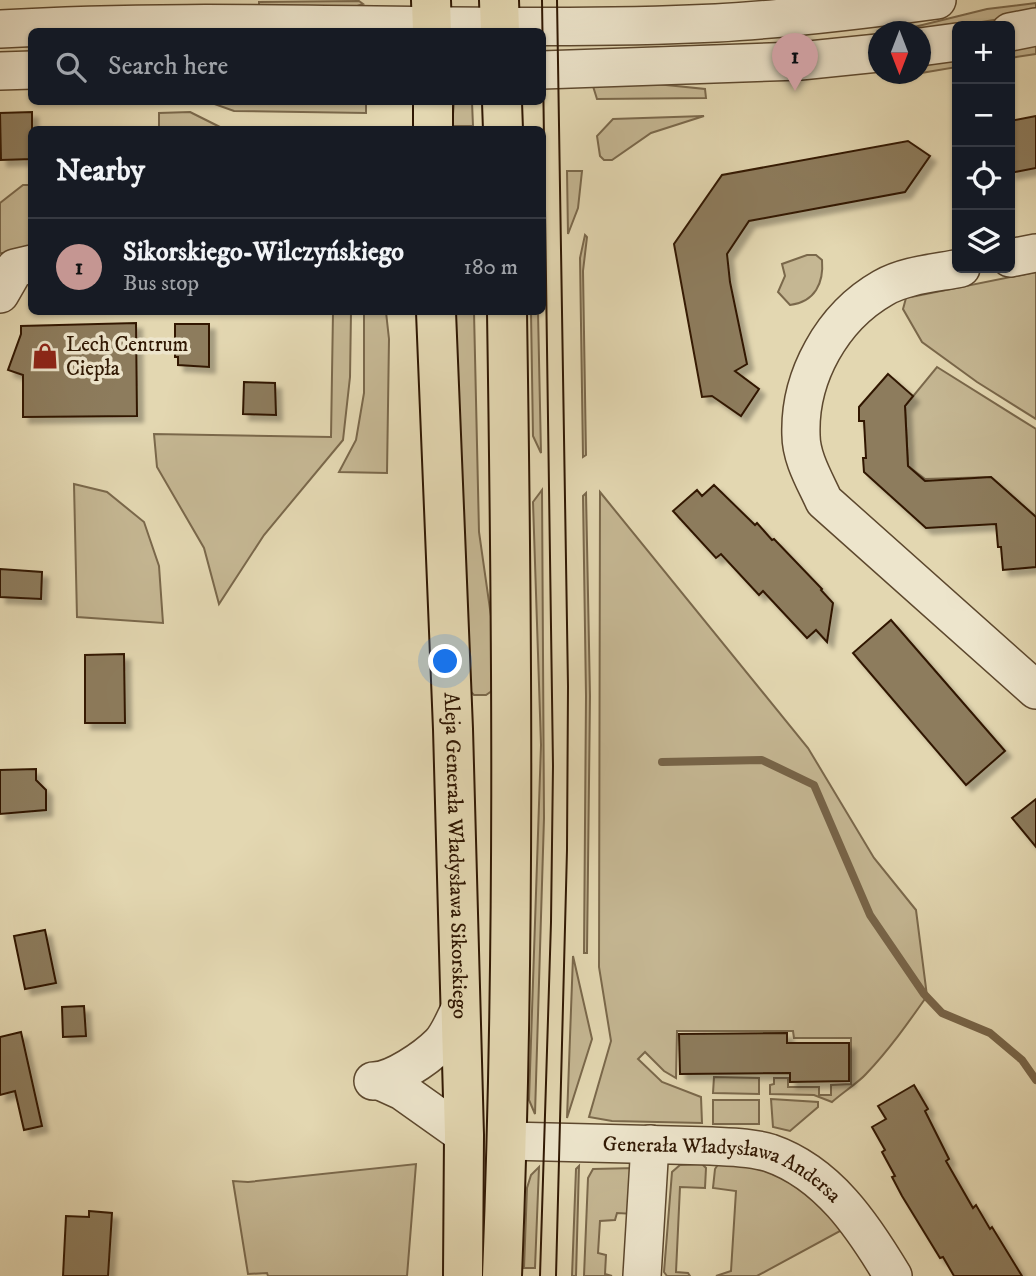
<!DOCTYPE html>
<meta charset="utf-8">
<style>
:root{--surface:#171b24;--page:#20242c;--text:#f1f3f6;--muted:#9ea1a6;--line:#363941;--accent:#c59692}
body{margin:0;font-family:"IM FELL DW Pica",serif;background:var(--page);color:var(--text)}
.controls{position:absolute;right:21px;top:21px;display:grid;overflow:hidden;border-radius:10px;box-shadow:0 2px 5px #0004}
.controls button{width:63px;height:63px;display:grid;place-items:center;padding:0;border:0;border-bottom:2px solid var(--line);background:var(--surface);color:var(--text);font:35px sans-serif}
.compass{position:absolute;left:868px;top:21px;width:63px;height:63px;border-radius:50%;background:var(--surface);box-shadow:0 2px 5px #0004;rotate:180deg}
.you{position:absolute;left:446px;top:662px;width:24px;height:24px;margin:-18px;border:5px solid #fff;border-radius:50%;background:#1a73e8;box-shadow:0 0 0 10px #1a73e833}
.badge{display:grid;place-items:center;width:46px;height:46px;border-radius:50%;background:var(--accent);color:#111;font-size:23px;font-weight:700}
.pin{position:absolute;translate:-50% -58px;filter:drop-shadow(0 2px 4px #0008)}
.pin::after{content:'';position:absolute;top:37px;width:24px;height:21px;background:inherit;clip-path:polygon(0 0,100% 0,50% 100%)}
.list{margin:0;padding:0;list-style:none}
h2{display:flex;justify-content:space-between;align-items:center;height:91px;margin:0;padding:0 28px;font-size:30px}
h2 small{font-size:23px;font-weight:400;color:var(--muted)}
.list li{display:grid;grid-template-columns:46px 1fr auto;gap:21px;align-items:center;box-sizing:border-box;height:98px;padding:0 28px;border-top:2px solid var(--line)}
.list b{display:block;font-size:26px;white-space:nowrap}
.list p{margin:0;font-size:23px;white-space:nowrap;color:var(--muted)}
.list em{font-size:23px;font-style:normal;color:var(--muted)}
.icon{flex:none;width:38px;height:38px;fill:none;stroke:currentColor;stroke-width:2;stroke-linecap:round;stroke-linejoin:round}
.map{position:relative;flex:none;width:1036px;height:1276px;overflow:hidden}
.search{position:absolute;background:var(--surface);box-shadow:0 2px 5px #0004;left:28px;top:28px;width:518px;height:77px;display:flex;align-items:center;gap:18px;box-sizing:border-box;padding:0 24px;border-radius:10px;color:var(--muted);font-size:26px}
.panel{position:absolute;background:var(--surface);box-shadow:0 2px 5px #0004;left:28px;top:126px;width:518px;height:189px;border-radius:10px}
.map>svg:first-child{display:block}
</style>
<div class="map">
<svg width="1036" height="1276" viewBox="0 0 1036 1276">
<defs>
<filter id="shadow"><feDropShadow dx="6" dy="6" stdDeviation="2" flood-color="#0004"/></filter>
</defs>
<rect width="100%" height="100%" fill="#e3d7b1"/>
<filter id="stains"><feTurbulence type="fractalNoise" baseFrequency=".00286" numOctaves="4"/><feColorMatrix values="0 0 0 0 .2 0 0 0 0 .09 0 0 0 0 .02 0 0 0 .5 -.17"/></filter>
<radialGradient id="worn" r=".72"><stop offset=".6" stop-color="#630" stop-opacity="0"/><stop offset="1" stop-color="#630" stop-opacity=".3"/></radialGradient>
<g fill="#c5b793" stroke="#7a684b" stroke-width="2">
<polygon points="359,1 363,4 343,11 264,10 259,5 259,2"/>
<polygon points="1036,3 1036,13 921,32 894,32 987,9"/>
<polygon points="1036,43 1036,54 1010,58 1010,48"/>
<polygon points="957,56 957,67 921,73 921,61"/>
<polygon points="627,81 705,89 706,98 597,99 592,83"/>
<polygon points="209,102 366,102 366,113 234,111"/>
<polygon points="454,102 472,102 473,126 452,126"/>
<polygon points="190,112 224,129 159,129 159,113"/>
<polygon points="704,116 651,133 612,160 604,160 600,156 597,136 613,119"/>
<polygon points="567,171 582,171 578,208 568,234"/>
<polygon points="23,185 31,185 31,253 0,253 0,203"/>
<polygon points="585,235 587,237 583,271 586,455 583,457 580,258"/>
<path d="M807,255H816L822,260C824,283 815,302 790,305L778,292L785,276L782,264Z"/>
<polygon points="1036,272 1036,419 977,382 922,342 903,309 906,298"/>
<polygon points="333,312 351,312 350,377 343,440 264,535 219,604 204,548 157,467 154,434 331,437"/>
<polygon points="364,312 386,312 389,339 387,473 339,472 356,440 364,393"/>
<polygon points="454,312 474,312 479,532 491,616 496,688 486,695 474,695 466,687"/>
<polygon points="531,312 538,312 541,453 533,436"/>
<polygon points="937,367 1036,429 1036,517 991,477 925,479 908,466 905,406"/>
<polygon points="74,484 107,492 144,522 159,566 163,623 77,617"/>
<polygon points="542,490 544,818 535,1114 529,1100 541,745 533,502"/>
<path d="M600,492L808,748L874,858L916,910L927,996C908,1023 889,1050 866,1074C859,1082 842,1093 832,1102L814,1095L770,1094V1085L774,1084V1078H788V1087H819V1095H831V1085L851,1084V1038H794L793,1031H677L676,1078L664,1071L645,1052L638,1059L662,1082L701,1097L702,1123L612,1121L589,1117L611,1041L599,967Z"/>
<polygon points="586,493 590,696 587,953 584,953 586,696 583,496"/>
<polygon points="573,956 592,1039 567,1118"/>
<polygon points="714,1077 759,1078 759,1094 713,1093"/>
<polygon points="771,1099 818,1102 818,1107 790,1131 773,1127"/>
<rect x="713" y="1100" width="46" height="24"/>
<path d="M719,1163C778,1165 804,1189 842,1230L757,1276H716L731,1271L736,1191L713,1188L715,1169Z"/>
<polygon points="416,1164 407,1276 268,1276 267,1273 248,1274 233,1181 248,1182"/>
<polygon points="702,1164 706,1168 705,1188 680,1187 676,1272 688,1273 690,1276 667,1276 664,1272 672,1172 680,1165"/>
<polygon points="579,1166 576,1276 572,1276 576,1169"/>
<polygon points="539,1167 535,1268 524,1268 527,1188 531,1175"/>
<polygon points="636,1168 635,1214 617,1213 615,1220 600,1221 598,1253 606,1255 605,1274 612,1276 584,1276 588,1178 593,1169"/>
</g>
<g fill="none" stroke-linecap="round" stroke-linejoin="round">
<polyline stroke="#776448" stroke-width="8" points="662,762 762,760 814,785 870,915 924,994 942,1013 990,1033 1022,1060 1036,1080"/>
</g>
<g fill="#8d7b5d" stroke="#301803" stroke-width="2" filter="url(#shadow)">
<polygon points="32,112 32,159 1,160 0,113"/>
<polygon points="1036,116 1036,168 1010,173 1010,121"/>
<polygon points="908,141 930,156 905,192 749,221 727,254 730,282 747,364 735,371 759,389 741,416 712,396 702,397 674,244 722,175"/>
<polygon points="136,323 137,416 23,417 23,375 8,370 21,334 21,326"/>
<polygon points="175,324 209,324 209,367 178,365 178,357 175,357"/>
<polygon points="888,374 913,396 905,406 908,466 925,481 991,477 1036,517 1036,567 1003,570 1001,547 998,547 996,524 926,528 864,472 863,458 866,458 864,421 859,421 859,407"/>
<polygon points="244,382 275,383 276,415 243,414"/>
<polygon points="714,485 755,525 757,523 772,540 774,539 822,589 821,590 833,603 827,642 816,630 807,638 763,591 759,595 721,554 716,558 673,511 697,490 702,496"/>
<polygon points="0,569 42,572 41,599 0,597"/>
<polygon points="891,620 1005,751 966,785 853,653"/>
<polygon points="124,654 125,723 85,723 85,655"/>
<polygon points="36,769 36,780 46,790 46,810 0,814 0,770"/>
<polygon points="1036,799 1036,847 1012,818"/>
<polygon points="45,930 56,983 25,989 14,936"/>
<polygon points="84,1006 86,1036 63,1037 62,1007"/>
<polygon points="21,1032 42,1126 24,1130 15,1091 0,1095 0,1037"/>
<polygon points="787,1033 787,1043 849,1043 849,1081 790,1082 790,1073 680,1074 679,1034"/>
<polygon points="914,1085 928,1109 925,1111 949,1159 946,1161 973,1208 976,1205 990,1229 992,1227 1022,1276 954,1276 943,1257 940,1258 902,1196 892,1177 895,1176 882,1152 885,1150 872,1127 886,1119 878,1106"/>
<polygon points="89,1211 112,1213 108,1276 63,1276 66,1216 89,1217"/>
</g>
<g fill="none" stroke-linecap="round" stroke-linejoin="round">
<g stroke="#5d482e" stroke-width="40">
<g id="minor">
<path d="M0,29C238,15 477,34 716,23C790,19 863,10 937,0"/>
<polyline points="1010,32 1036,27"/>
<polyline points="920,47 957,42"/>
<polyline points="542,70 800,61 878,53"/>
<polyline points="0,71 32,70"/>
<polyline points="1010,258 1036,253"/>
<path d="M961,268C936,273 905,275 883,288C832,317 799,377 801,435C801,458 815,481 824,501L1036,690"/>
<polyline points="0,294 15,268 32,264"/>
<path d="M373,1081C393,1081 426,1058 440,1044C448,1036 454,1021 459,1011"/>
<polyline points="380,1081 402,1091 464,1135"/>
<path id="s1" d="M508,1141L711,1146C730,1147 751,1147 770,1153C828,1173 863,1226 893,1276"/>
<polyline points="642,1276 650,1144"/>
</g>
</g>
<g stroke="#301803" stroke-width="42">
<g id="major">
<polyline points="431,0 432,32"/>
<polyline points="499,0 500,32"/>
<polyline points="433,102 433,130"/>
<polyline points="502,102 503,130"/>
<path id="s2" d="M436,312L453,729L464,1135L463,1276"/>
<path d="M502,1276C515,954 512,633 507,312"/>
</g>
</g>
<use href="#minor" stroke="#ede5cc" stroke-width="37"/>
<use href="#major" stroke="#e3d7b1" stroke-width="38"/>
<g stroke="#301803" stroke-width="2">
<polyline points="540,1276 551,922 553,766 542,0"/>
<polyline points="556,1276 567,850 568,686 557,0"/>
</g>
</g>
<defs>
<g id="shop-bare" transform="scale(2.1)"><path d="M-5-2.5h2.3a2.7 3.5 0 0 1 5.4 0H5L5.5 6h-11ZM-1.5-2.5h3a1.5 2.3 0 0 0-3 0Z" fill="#8f2418" stroke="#ede5cc" stroke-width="2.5" paint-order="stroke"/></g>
</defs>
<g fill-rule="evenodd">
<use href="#shop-bare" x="45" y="356"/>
</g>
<g text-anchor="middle" stroke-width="7" stroke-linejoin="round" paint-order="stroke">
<g font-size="21" fill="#301803" stroke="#ede5cc" text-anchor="start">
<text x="66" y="351">Lech Centrum<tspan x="66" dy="24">Ciepła</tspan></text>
</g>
<g font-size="21" fill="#301803" stroke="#ede5cc">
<text dy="7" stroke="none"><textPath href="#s2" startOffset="544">Aleja Generała Władysława Sikorskiego</textPath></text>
<text dy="7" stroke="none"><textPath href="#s1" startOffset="220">Generała Władysława Andersa</textPath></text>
</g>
</g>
<rect width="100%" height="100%" filter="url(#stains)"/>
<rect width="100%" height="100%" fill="url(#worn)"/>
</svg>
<div class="controls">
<button>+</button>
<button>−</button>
<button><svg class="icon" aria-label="locate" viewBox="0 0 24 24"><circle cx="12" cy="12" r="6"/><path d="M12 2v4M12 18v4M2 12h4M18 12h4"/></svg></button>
<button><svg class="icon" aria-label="layers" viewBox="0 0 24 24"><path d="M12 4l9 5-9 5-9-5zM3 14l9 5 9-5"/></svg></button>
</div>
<svg class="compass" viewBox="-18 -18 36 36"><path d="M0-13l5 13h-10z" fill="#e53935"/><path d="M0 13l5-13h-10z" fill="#9ea1a6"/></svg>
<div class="you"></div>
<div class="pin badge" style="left:795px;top:91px">1</div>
<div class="search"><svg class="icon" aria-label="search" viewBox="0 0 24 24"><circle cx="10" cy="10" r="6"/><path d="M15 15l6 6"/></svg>Search here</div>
<section class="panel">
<h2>Nearby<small></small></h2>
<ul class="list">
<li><span class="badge">1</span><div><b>Sikorskiego-Wilczyńskiego</b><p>Bus stop</p></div><em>180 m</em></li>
</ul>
</section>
</div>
